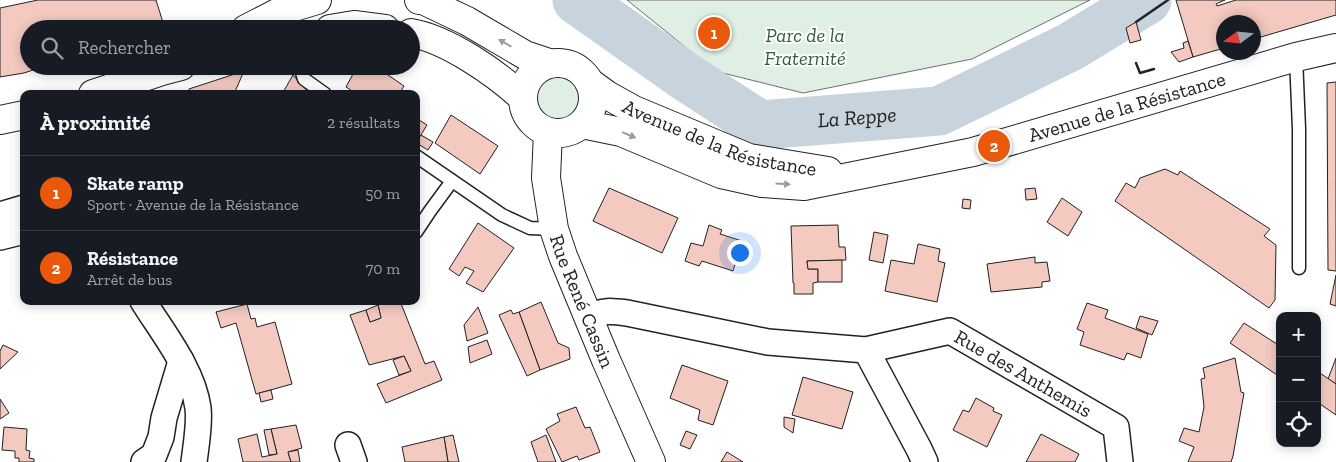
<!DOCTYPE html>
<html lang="fr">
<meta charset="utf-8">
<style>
:root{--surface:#171b24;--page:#242831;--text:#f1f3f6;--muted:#9ea1a6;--line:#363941;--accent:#ea580c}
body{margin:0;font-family:"Zilla Slab",serif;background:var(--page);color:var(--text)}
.controls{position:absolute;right:15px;bottom:15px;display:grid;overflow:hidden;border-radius:10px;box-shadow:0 2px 12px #0003}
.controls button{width:45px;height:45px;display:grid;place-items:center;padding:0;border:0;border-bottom:1px solid var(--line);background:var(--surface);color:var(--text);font:25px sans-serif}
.compass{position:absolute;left:1216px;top:15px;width:45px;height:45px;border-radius:50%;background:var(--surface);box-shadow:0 2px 12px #0003;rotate:255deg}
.you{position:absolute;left:739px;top:252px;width:18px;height:18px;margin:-12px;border:4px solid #fff;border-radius:50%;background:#1a73e8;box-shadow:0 0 0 8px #1a73e833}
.badge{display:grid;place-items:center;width:32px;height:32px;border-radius:50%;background:var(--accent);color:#fff;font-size:16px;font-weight:700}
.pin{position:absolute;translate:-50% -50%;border:2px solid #fff;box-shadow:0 1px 5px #0006}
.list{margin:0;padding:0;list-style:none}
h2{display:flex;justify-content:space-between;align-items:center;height:65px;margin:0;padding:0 20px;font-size:21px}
h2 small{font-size:16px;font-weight:400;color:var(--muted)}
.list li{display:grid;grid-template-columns:32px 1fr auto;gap:15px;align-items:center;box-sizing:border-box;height:75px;padding:0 20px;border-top:1px solid var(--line)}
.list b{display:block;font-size:19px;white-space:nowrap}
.list p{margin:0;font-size:16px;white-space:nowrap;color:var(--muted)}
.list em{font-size:16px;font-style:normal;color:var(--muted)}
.icon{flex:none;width:28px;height:28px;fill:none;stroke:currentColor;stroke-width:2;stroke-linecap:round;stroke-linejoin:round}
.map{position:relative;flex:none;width:1336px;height:462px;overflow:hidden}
.search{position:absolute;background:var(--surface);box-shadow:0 2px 12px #0003;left:20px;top:20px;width:400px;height:55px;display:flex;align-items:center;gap:12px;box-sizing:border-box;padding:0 18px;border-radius:28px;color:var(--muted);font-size:19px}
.panel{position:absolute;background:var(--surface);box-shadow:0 2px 12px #0003;left:20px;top:90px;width:400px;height:215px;border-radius:10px}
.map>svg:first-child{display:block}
</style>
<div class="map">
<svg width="1336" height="462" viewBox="0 0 1336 462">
<rect width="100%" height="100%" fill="#fff"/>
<g fill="#e0efe3" stroke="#6f6f6f">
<polygon points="627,0 1090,0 972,59 803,93 715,71"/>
<circle cx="558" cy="97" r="35"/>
</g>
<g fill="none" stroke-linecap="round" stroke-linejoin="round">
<path stroke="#c7d3dd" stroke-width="49" id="s1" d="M577,0L686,77L760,125L939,111L1070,47L1147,0"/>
</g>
<g fill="#f3c9c0" stroke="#222">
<polygon points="38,0 156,0 165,29 29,29 29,66 45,66 24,73 0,77 0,8"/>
<polygon points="1176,0 1225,0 1216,4 1217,6 1236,0 1336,0 1336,15 1254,39 1254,22 1224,22 1224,48 1193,57"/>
<polygon points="1136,22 1141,40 1130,43 1126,28"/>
<polygon points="1188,41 1193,57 1179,62 1171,52 1184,48 1183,43"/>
<polygon points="45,66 54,66 55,70 45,74 42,67"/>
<polygon points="343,66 375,66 404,86 399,94 357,94 346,87 353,74"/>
<polygon points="244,71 234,94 187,94 188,93 189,89"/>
<polygon points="293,75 310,94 282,94"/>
<polygon points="1336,82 1336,271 1328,270 1327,83"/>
<polygon points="451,115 498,146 480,174 435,143"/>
<polygon points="416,118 427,125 416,143"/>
<polygon points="421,135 433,142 428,150 416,143"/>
<polygon points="1165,169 1178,175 1180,171 1270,229 1264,236 1276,245 1275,300 1269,308 1115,201 1126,183 1135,188 1140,178"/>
<polygon points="609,188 678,218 662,253 593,221"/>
<polygon points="1035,188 1037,199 1026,200 1025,189"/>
<polygon points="1062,198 1082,212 1068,236 1047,222"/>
<polygon points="963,199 971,200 970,209 962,208"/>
<polygon points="478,223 514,248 483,292 466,283 474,271 465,267 459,276 449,269"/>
<polygon points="709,225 722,230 720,234 742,241 733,271 702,261 699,266 685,261 691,243 703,246"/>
<polygon points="838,225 839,247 845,247 846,260 807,261 808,269 818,269 818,282 813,283 813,294 794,294 794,283 793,283 791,226"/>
<polygon points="874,232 888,235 883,263 869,260"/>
<polygon points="918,244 940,249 938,261 945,263 937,302 885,291 891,260 914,264"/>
<polygon points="1035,257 1035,263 1047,262 1050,281 1042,282 1042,287 991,292 987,264"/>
<polygon points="842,260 842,282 818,282 818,269 808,269 807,261"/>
<polygon points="1336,275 1336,306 1330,304"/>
<polygon points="389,301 400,301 425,364 434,361 442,380 386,403 377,384 411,371 404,356 369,365 350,315 366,310 370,322 381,318 378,305"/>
<polygon points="541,302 558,343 569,348 570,359 540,370 519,312"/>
<polygon points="1087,303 1108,310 1105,318 1148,334 1141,358 1127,353 1124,360 1080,345 1084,332 1077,329"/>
<polygon points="247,304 251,319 255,318 257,327 275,322 292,384 256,394 236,323 221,328 216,312"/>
<polygon points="378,305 381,318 370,322 366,310"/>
<polygon points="478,307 488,333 467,341 464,325"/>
<polygon points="511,310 513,314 519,312 540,370 527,376 499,315"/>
<polygon points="1140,316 1158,321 1152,335 1136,328"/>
<polygon points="1244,323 1280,346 1280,377 1230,343"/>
<polygon points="487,340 492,354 470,363 468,347"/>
<polygon points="3,345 18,352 0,369 0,351"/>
<polygon points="404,356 411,371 399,375 393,360"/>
<polygon points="1235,358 1241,392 1244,393 1233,456 1231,462 1188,462 1194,447 1179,441 1184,428 1199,432 1204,407 1201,379 1205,378 1203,368"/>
<polygon points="1336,358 1336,384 1328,379"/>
<polygon points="682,365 728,381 713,425 698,420 700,410 670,398"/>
<polygon points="1317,371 1336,384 1336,415 1317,402"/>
<polygon points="803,377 853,392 842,429 792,415"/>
<polygon points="271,390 273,399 261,402 259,393"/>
<polygon points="976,398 994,408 993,411 1002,415 987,447 953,430 963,410 969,412"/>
<polygon points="0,399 9,413 0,419"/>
<polygon points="576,407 585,428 590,427 600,452 579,460 577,456 562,462 546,429 560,421 557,414"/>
<polygon points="784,417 795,419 793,433 784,427"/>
<polygon points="296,425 302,448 288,452 291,462 243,462 238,439 257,434 262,457 277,454 271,429"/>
<polygon points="4,427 27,429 26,450 30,451 29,458 34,459 34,462 19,462 19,458 15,458 15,451 2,450"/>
<polygon points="271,429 277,454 269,455 264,430"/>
<polygon points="686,431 697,435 690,449 680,445"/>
<polygon points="1041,434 1079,454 1075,462 1026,462"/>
<polygon points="453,435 459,462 448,462 444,437"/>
<polygon points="546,435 556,462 538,462 531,442"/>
<polygon points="444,437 448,462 405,462 402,447"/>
<polygon points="298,450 300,462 291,462 288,452"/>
<polygon points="727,452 743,462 721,462"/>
</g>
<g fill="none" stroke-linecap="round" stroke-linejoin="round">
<g stroke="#222" stroke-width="15">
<g id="lane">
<polyline points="1296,57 1299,129 1299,268"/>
<polyline points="300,66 304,79 325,94"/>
<polyline points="416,156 502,215 530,228 554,229"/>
<polyline points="416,232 430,211 452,181"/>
</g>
</g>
<g stroke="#222" stroke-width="28">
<g id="street">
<polyline points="0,215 24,208"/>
<polyline points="0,237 24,231"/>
<path d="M143,301C163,333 193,370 198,408C200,424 196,445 194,462"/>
<path id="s2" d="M589,317C603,310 611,311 627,313L768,342L866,350L950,331L1116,427L1120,462"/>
<polyline points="866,350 919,449 925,462"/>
<polyline points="348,445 354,462"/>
<polyline points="144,462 154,455 161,437 164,418 181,361"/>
</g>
</g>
<g stroke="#222" stroke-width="30">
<g id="secondary">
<polyline points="419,0 423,0 467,21 525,55 549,63"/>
<polyline points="246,29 281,11 317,0"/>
<polyline points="330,29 354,25 385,29"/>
<path d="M411,33C447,39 496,73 523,98"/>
<circle cx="558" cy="98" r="35"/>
<path id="s3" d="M589,82L607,95L634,110L749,158L828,171"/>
<polyline points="93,94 162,71 181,66"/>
<polyline points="0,120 24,115"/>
<path id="s4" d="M582,124L621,132L721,174L762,183L804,186L973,152L1296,57L1336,48"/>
<path id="s5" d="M548,132L546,178L554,229L563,256L606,360L651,462"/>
</g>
</g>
<use href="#lane" stroke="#fff" stroke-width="12"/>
<use href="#street" stroke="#fff" stroke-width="25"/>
<use href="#secondary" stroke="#fff" stroke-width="28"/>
<g stroke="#222" stroke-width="2.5">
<polyline points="1136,22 1168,0"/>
<polyline points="1136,63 1140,73 1154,69"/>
</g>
</g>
<defs><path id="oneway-solid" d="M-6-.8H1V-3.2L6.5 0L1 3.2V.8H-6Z" transform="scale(1.25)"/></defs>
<g fill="#9c9c9c">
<use href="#oneway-solid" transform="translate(505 43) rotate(-150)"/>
<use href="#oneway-solid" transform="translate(629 135) rotate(23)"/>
<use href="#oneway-solid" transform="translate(783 184) rotate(4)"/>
</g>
<g text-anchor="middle" stroke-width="4" stroke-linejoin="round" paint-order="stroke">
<g font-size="20" font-style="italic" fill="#2f5e38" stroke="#fff">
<text x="805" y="42">Parc de la<tspan x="805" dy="23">Fraternité</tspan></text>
</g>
<g font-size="20" fill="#222" stroke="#fff">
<text dy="7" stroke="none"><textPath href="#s4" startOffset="565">Avenue de la Résistance</textPath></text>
<text dy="7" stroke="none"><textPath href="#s3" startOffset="144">Avenue de la Résistance</textPath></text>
<text dy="7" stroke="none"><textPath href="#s5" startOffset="175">Rue René Cassin</textPath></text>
<text dy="7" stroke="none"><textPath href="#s2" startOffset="452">Rue des Anthemis</textPath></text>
</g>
<g font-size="21" font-style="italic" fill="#222" stroke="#fff">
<text dy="7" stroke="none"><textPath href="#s1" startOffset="319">La Reppe</textPath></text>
</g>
</g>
</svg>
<div class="controls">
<button>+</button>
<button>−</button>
<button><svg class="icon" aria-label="locate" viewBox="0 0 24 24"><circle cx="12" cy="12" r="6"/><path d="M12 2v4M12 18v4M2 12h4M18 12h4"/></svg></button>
</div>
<svg class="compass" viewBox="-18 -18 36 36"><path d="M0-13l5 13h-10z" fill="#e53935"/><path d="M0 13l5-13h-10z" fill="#9ea1a6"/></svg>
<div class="you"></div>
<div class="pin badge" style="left:714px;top:33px">1</div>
<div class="pin badge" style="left:994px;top:146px">2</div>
<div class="search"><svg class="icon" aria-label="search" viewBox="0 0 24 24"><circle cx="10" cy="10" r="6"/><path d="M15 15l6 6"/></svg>Rechercher</div>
<section class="panel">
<h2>À proximité<small>2 résultats</small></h2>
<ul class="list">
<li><span class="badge">1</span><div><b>Skate ramp</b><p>Sport · Avenue de la Résistance</p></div><em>50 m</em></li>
<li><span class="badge">2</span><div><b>Résistance</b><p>Arrêt de bus</p></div><em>70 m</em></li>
</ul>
</section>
</div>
